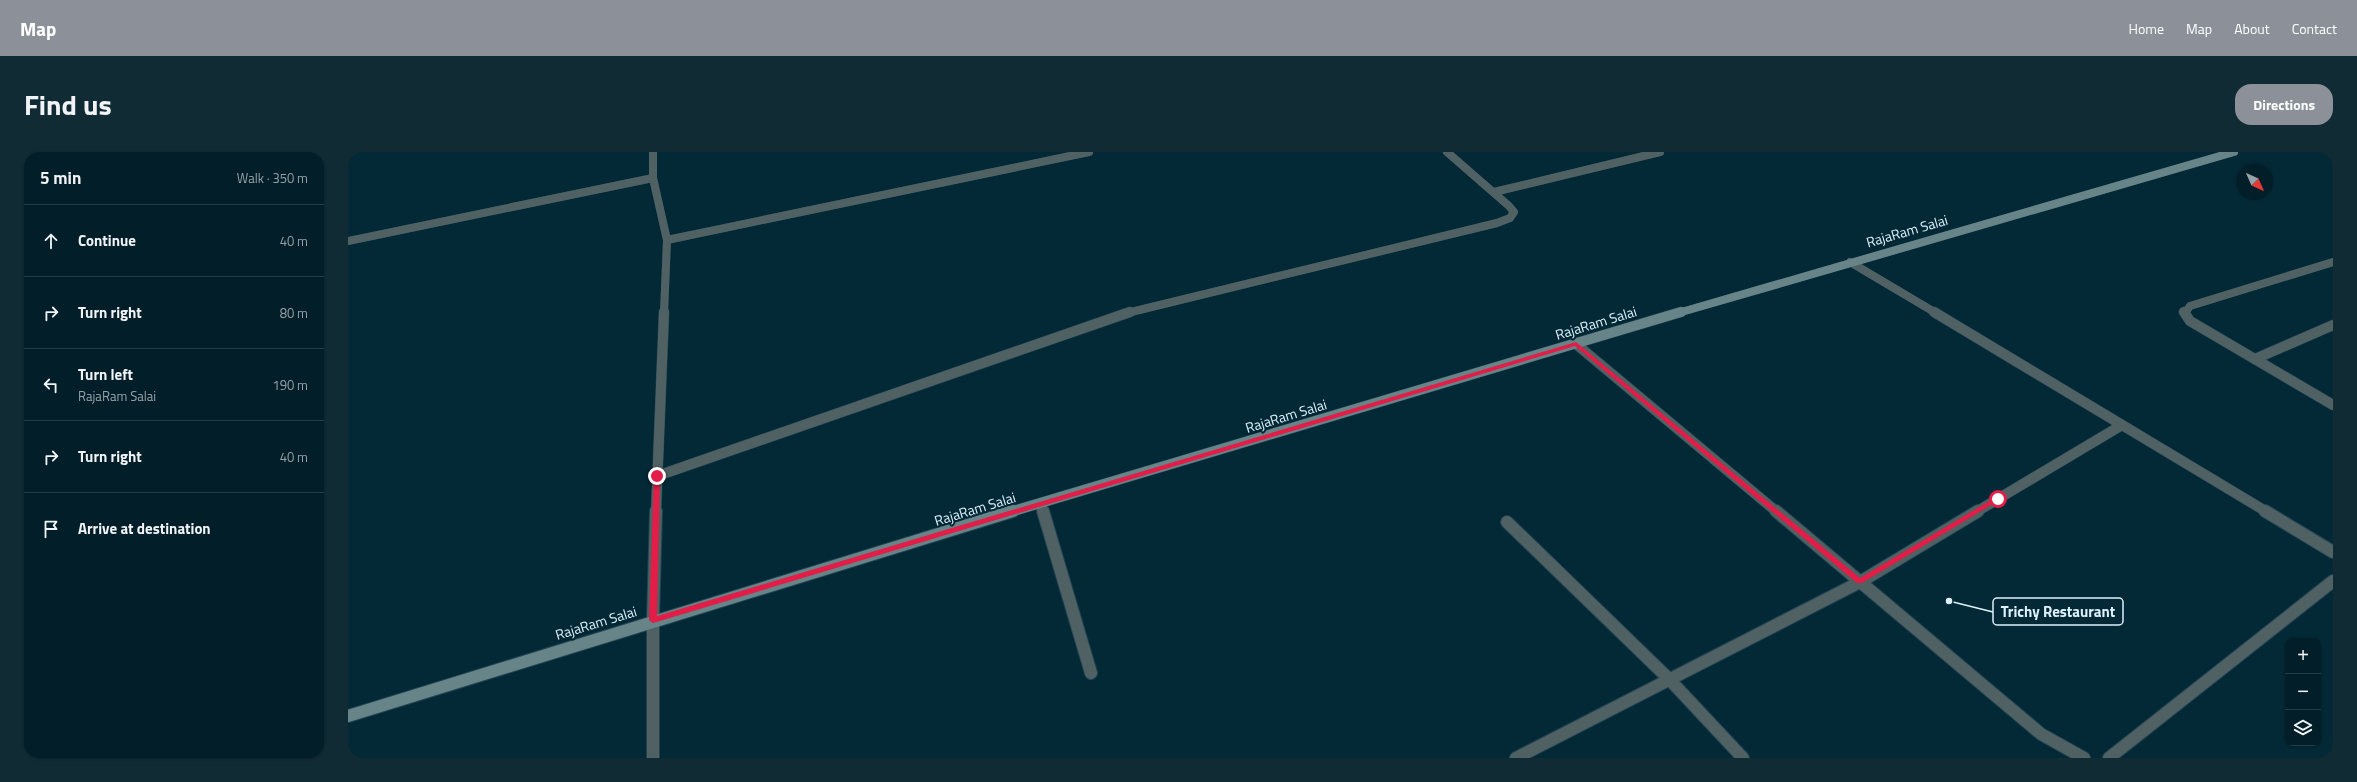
<!DOCTYPE html>
<meta charset="utf-8">
<style>
:root{--surface:#021e28;--page:#102b34;--text:#f1f3f6;--muted:#96a2a8;--line:#233c45;--accent:#8c9099}
body{margin:0;font-family:"Titillium Web",sans-serif;background:var(--page);color:var(--text)}
.controls{position:absolute;right:12px;bottom:12px;display:grid;overflow:hidden;border-radius:8px;box-shadow:0 1px 3px #0004}
.controls button{width:36px;height:36px;display:grid;place-items:center;padding:0;border:0;border-bottom:1px solid var(--line);background:var(--surface);color:var(--text);font:20px sans-serif}
.compass{position:absolute;left:1889px;top:12px;width:36px;height:36px;border-radius:50%;background:var(--surface);box-shadow:0 1px 3px #0004;rotate:135deg}
.stop{position:absolute;width:12px;height:12px;margin:-9px;border:3px solid #e11d48;border-radius:50%;background:#fff}
.stop.end{background:#e11d48;border-color:#fff;box-shadow:0 1px 4px #0008}
.list{margin:0;padding:0;list-style:none}
h2{display:flex;justify-content:space-between;align-items:center;height:52px;margin:0;padding:0 16px;font-size:17px}
h2 small{font-size:13px;font-weight:400;color:var(--muted)}
.list li{display:grid;grid-template-columns:26px 1fr auto;gap:12px;align-items:center;box-sizing:border-box;height:72px;padding:0 16px;border-top:1px solid var(--line)}
.list b{display:block;font-size:15px;white-space:nowrap}
.list p{margin:0;font-size:13px;white-space:nowrap;color:var(--muted)}
.list em{font-size:13px;font-style:normal;color:var(--muted)}
.icon{flex:none;width:22px;height:22px;fill:none;stroke:currentColor;stroke-width:2;stroke-linecap:round;stroke-linejoin:round}
.map{position:relative;flex:none;width:1985px;height:606px;overflow:hidden;border-radius:16px}
header{display:flex;align-items:center;gap:24px;box-sizing:border-box;height:56px;padding:0 20px;background:var(--accent);color:#fff}
header strong{font-size:19px}
nav{display:flex;gap:22px;margin-inline-start:auto;font-size:14px}
.intro{display:flex;align-items:center;justify-content:space-between;box-sizing:border-box;height:96px;padding:0 24px}
h1{margin:0;font-size:28px}
.button{padding:10px 18px;border-radius:16px;background:var(--accent);color:#fff;font-size:14px;font-weight:700}
main{display:flex;gap:24px;padding:0 24px}
aside{flex:1;background:var(--surface);border-radius:16px;box-shadow:0 1px 3px #0004}
.map>svg:first-child{display:block}
</style>
<header>
<strong>Map</strong>
<nav><a>Home</a><a>Map</a><a>About</a><a>Contact</a></nav>
</header>
<div class="intro"><h1>Find us</h1><a class="button">Directions</a></div>
<main>
<aside>
<h2>5 min<small>Walk · 350 m</small></h2>
<ul class="list">
<li><svg class="icon" aria-label="ahead" viewBox="0 0 24 24"><path d="M12 20V5M6 11l6-6 6 6"/></svg><div><b>Continue</b></div><em>40 m</em></li>
<li><svg class="icon" aria-label="right" viewBox="0 0 24 24"><path d="M7 20v-9h11M14 6l5 5-5 5"/></svg><div><b>Turn right</b></div><em>80 m</em></li>
<li><svg class="icon" aria-label="left" viewBox="0 0 24 24"><path d="M17 20v-9H6M10 6l-5 5 5 5"/></svg><div><b>Turn left</b><p>RajaRam Salai</p></div><em>190 m</em></li>
<li><svg class="icon" aria-label="right" viewBox="0 0 24 24"><path d="M7 20v-9h11M14 6l5 5-5 5"/></svg><div><b>Turn right</b></div><em>40 m</em></li>
<li><svg class="icon" aria-label="arrive" viewBox="0 0 24 24"><path d="M6 21V4h12l-3 4 3 4H6"/></svg><div><b>Arrive at destination</b></div></li>
</ul>
</aside>
<div class="map">
<svg width="1985" height="606" viewBox="0 0 1985 606">
<rect width="100%" height="100%" fill="#032836"/>
<g fill="none" stroke-linecap="round" stroke-linejoin="round">
<g stroke="#224452" stroke-width="8">
<g id="street-far2">
<polyline points="305,0 305,26 319,88 316,161"/>
<polyline points="1146,40 1312,0"/>
<polyline points="319,88 741,0"/>
<polyline points="0,89 305,26"/>
<polyline points="1502,110 1588,161"/>
<polyline points="779,161 1149,71 1162,66 1166,60 1161,54 1099,0"/>
<polyline points="1837,161 1842,154 1985,110"/>
</g>
</g>
<g stroke="#224452" stroke-width="11">
<g id="street-far1">
<polyline points="1586,160 1919,360"/>
<polyline points="1836,160 1842,169 1985,253"/>
<polyline points="1228,192 1429,360"/>
<polyline points="1907,207 1985,173"/>
<polyline points="309,324 782,160"/>
<polyline points="693,352 695,360"/>
<polyline points="308,360 316,160"/>
<polyline points="1628,360 1774,273"/>
</g>
</g>
<g stroke="#224452" stroke-width="14">
<g id="street">
<polyline points="695,359 743,521"/>
<polyline points="1428,359 1693,582 1736,606"/>
<polyline points="1917,359 1985,400"/>
<polyline points="1159,370 1321,527 1395,606"/>
<polyline points="305,606 305,468 308,359"/>
<polyline points="1168,606 1512,430 1630,359"/>
<polyline points="1761,606 1985,429"/>
</g>
</g>
<g stroke="#224452" stroke-width="8">
<polyline id="secondary-far2" points="1330,161 1886,0"/>
</g>
<g stroke="#224452" stroke-width="11">
<polyline id="secondary-far1" points="662,360 1333,160"/>
</g>
<g stroke="#224452" stroke-width="14">
<polyline id="secondary" points="0,564 665,359"/>
</g>
<use href="#street-far2" stroke="#506164" stroke-width="8"/>
<use href="#street-far1" stroke="#506164" stroke-width="10"/>
<use href="#street" stroke="#506164" stroke-width="12"/>
<use href="#secondary-far2" stroke="#678488" stroke-width="8"/>
<use href="#secondary-far1" stroke="#678488" stroke-width="10"/>
<use href="#secondary" stroke="#678488" stroke-width="12"/>
</g>
<polygon fill="#e11d48" points="1228,190 1512,426 1648,345 1653,347 1514,431 1509,431 1227,194 305,471 301,468 306,322 312,324 309,464"/>
<g text-anchor="middle" stroke-width="4" stroke-linejoin="round" paint-order="stroke">
<g font-size="14" fill="#def1fb" stroke="#032836">
<text transform="translate(1559 79) rotate(-16)" y="5">RajaRam Salai</text>
<text transform="translate(1248 171) rotate(-17)" y="5">RajaRam Salai</text>
<text transform="translate(938 264) rotate(-17)" y="5">RajaRam Salai</text>
<text transform="translate(627 357) rotate(-17)" y="5">RajaRam Salai</text>
<text transform="translate(248 471) rotate(-17)" y="5">RajaRam Salai</text>
</g>
</g>
<path fill="none" stroke="#def1fb" stroke-width="1.5" d="M1601 449L1645 460"/>
<circle fill="#def1fb" stroke="#032836" stroke-width="1.5" cx="1601" cy="449" r="4"/>
<rect fill="#032836" stroke="#def1fb" stroke-width="1.5" x="1645" y="446" width="130" height="27" rx="4"/>
<g font-size="15" text-anchor="middle" font-weight="bold" fill="#def1fb">
<text x="1710" y="465">Trichy Restaurant</text>
</g>
</svg>
<div class="controls">
<button>+</button>
<button>−</button>
<button><svg class="icon" aria-label="layers" viewBox="0 0 24 24"><path d="M12 4l9 5-9 5-9-5zM3 14l9 5 9-5"/></svg></button>
</div>
<svg class="compass" viewBox="-18 -18 36 36"><path d="M0-13l5 13h-10z" fill="#e53935"/><path d="M0 13l5-13h-10z" fill="#96a2a8"/></svg>
<div class="stop" style="left:1650px;top:347px"></div>
<div class="stop end" style="left:309px;top:324px"></div>
</div>
</main>
